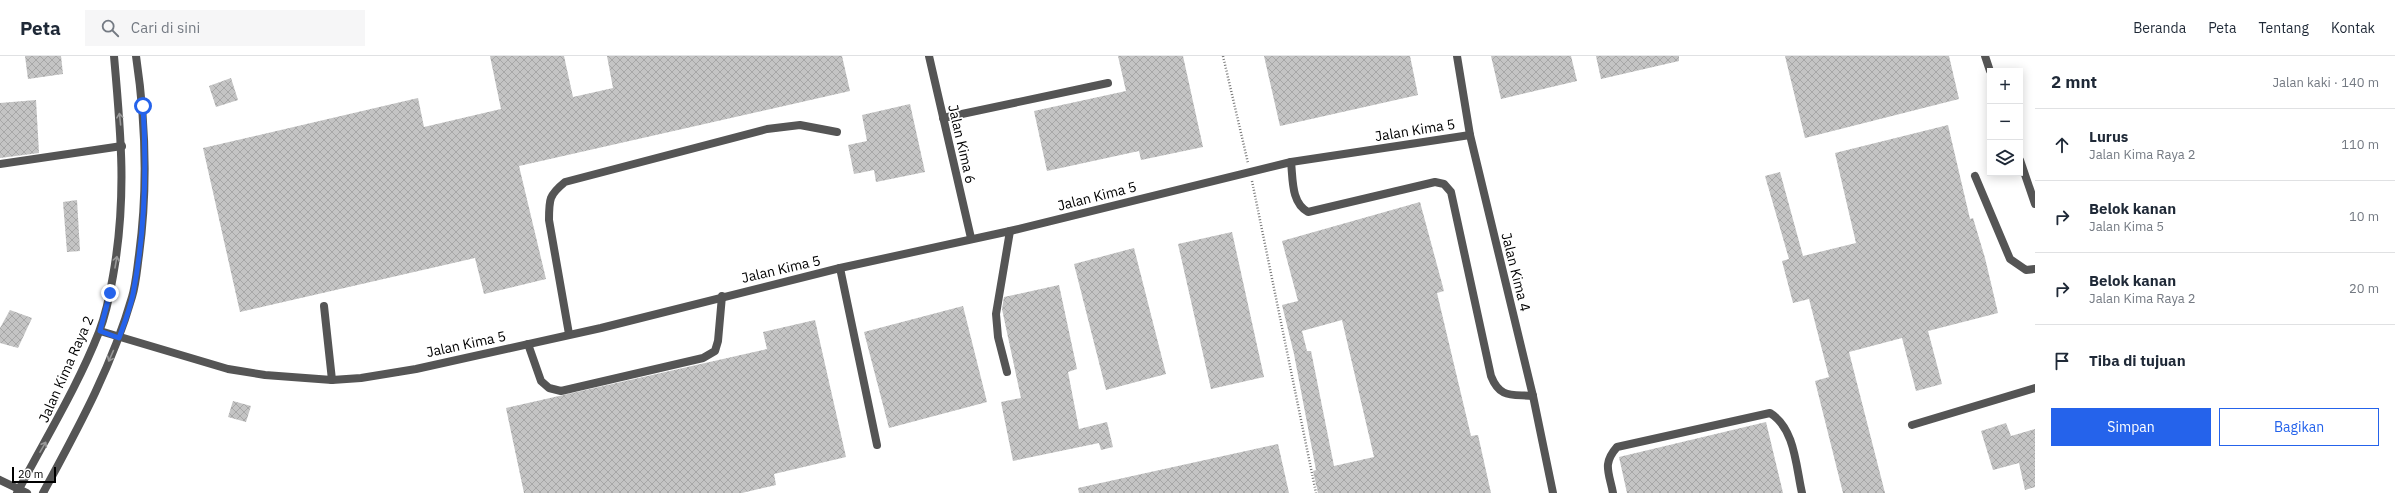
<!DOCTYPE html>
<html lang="id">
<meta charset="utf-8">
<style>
:root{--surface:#fff;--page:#f6f6f7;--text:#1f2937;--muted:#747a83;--line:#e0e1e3;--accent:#2563eb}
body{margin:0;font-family:"IBM Plex Sans",sans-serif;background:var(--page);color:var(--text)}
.controls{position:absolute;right:12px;top:12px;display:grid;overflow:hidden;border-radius:0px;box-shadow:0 2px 10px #0003}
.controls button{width:36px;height:36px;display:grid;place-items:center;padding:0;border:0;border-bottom:1px solid var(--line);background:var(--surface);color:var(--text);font:20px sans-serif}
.scale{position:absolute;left:12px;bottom:10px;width:44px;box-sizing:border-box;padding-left:4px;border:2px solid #000;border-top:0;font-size:11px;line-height:14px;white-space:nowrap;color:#000;-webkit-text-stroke:3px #fff;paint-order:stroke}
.stop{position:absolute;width:12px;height:12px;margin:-9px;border:3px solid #2563eb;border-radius:50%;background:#fff}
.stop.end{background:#2563eb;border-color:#fff;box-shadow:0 1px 4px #0008}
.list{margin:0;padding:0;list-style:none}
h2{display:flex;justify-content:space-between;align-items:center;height:52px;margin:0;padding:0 16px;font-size:17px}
h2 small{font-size:13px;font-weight:400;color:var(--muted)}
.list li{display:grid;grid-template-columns:26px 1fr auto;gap:12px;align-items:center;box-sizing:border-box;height:72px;padding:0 16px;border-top:1px solid var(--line)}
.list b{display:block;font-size:15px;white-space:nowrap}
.list p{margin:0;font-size:13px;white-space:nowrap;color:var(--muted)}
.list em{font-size:13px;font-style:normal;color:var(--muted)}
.actions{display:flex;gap:8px;padding:12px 16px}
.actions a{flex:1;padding:9px 0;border:1px solid var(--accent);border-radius:0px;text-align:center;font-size:14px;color:var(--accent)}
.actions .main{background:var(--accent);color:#fff}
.icon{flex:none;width:22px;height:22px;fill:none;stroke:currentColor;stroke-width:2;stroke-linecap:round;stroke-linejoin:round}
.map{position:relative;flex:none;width:2035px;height:437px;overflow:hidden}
header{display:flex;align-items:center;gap:24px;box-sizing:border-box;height:56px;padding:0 20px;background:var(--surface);border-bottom:1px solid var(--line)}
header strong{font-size:19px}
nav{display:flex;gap:22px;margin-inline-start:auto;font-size:14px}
.search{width:280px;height:36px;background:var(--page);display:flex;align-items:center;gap:10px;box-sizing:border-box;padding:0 14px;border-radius:0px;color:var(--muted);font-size:15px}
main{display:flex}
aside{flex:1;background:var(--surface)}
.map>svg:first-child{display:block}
</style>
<header>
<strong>Peta</strong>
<div class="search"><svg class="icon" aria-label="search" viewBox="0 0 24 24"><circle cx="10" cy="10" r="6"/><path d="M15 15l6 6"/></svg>Cari di sini</div>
<nav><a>Beranda</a><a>Peta</a><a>Tentang</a><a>Kontak</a></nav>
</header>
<main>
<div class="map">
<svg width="2035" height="437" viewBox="0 0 2035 437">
<defs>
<pattern id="building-cross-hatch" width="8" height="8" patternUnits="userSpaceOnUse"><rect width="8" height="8" fill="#c4c4c4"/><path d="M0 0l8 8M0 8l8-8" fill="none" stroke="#a7a7a7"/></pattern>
</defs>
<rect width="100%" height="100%" fill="#fff"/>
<g fill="url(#building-cross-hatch)" fill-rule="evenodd">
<polygon points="25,0 61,0 63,18 28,23"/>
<polygon points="490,0 564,0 573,41 613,32 607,0 842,0 850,35 519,110 546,223 484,238 475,202 240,256 203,92 418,42 424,71 501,53"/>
<polygon points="1118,0 1183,0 1203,91 1141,104 1139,95 1047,115 1034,55 1126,35"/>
<polygon points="1264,0 1410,0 1418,39 1280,70"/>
<polygon points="1491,0 1571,0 1577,25 1501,43"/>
<polygon points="1596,0 1679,0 1679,5 1601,23"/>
<polygon points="1785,0 1949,0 1959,43 1805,82"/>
<polygon points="231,22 238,44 216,51 209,30"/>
<polygon points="36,44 39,97 0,102 0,47"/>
<polygon points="910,48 925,116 876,126 874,114 854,118 848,89 867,85 862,59"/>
<polygon points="1948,69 1970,163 1973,162 1985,202 1998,257 1928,275 1942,328 1916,335 1902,282 1849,296 1885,437 1843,437 1815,325 1829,321 1809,243 1793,247 1782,205 1789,203 1765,120 1780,116 1803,200 1856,187 1835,97"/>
<polygon points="77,144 80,195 67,196 63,146"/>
<path d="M1420,146L1444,235L1437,237L1471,380L1478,379L1491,437H1318L1313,415L1316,414L1294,298L1282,249L1298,245L1282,185ZM1342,264L1374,401L1334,410L1311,295H1307L1302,275Z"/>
<polygon points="1232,176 1264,321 1211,333 1178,188"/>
<polygon points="1134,192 1166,318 1106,334 1074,208"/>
<polygon points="1059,229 1077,313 1068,316 1079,373 1107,366 1113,391 1101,394 1099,387 1013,405 1001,346 1021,342 1002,253 1004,241"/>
<polygon points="963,250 987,346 889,372 864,276"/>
<polygon points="10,254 32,262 18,292 0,287 0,272"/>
<polygon points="815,264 846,401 774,418 776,429 742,437 524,437 506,352 767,293 763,276"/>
<polygon points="233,345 251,350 246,366 228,361"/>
<polygon points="1766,366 1783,437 1627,437 1619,401"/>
<polygon points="2006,367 2011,380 2035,373 2035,431 2025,434 2019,407 1993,414 1981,375"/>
<polygon points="1278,388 1289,437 1079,437 1078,432"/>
</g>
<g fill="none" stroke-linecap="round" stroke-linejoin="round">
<g stroke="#777" stroke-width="2.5" stroke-dasharray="1 2" stroke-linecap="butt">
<polyline points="1223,0 1248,107"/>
<polyline points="1252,125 1316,437"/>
</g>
<g stroke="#555" stroke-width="8">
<polyline points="1985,0 1990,15"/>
<polyline points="943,62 1108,27"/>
<polyline points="2020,104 2035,148"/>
<path d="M1291,106C1293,123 1291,147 1308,156L1435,126L1444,128L1451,136L1491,320C1500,343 1512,338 1533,340"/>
<polyline points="0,108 122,90"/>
<polyline points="1975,120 2010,203 2026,214 2035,213"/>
<polyline points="840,212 877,389"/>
<polyline points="324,250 332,324"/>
<path d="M569,278L549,164C549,143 549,139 565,126L767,73L800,69L837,76"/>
<polyline points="528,288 541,325 549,332 561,335 703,302 715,295 718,285 722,240"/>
<polyline points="1007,316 998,281 996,258 1010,175"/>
<polyline points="1912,369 2035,332"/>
<polyline points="0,424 27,437"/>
<path d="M1613,437C1609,416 1602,408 1617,391L1770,357C1795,372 1796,411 1802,437"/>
</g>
<g stroke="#555" stroke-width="8">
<polyline points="929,0 971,182"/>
<polyline points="1457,0 1470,79 1533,340 1553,437"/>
<polyline points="100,275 228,313 265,319 332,324 361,322 416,313 601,272 840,212 1010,175 1291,106 1470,79"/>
<path d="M17,437C45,383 77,332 99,276C106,258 110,238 113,220C127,142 121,78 114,0"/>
<path d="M43,437C77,374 112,311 132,241C136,228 137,213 139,199C148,132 146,67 136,0"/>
</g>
</g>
<defs><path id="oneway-shaft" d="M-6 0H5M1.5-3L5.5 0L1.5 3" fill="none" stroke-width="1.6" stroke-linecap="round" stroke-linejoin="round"/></defs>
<g stroke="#999">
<use href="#oneway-shaft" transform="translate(120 63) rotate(-96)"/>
<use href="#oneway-shaft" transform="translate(116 206) rotate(-80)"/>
<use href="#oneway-shaft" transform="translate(111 300) rotate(114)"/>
<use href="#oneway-shaft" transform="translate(43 391) rotate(-60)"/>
</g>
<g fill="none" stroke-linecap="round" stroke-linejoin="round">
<path stroke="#2563eb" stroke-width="5" d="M110,237L100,275L119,282C124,268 130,253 133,238C145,176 147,113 143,50"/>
</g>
<g text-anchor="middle" stroke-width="3.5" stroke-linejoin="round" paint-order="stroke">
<g font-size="14" fill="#000" stroke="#fff">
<text transform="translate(1415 74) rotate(-9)" y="5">Jalan Kima 5</text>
<text transform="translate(962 88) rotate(77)" y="5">Jalan Kima 6</text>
<text transform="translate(1097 140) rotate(-14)" y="5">Jalan Kima 5</text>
<text transform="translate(781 213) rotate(-13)" y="5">Jalan Kima 5</text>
<text transform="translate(1516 216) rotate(76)" y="5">Jalan Kima 4</text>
<text transform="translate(466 288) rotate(-12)" y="5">Jalan Kima 5</text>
<text transform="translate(66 313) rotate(-66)" y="5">Jalan Kima Raya 2</text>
</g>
</g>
</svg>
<div class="controls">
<button>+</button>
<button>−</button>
<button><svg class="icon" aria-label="layers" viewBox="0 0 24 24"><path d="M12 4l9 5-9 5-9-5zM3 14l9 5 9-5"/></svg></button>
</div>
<div class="scale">20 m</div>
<div class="stop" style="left:143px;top:50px"></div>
<div class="stop end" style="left:110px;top:237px"></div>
</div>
<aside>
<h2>2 mnt<small>Jalan kaki · 140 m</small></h2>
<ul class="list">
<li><svg class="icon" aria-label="ahead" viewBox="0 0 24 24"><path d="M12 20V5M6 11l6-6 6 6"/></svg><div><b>Lurus</b><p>Jalan Kima Raya 2</p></div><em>110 m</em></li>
<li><svg class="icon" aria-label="right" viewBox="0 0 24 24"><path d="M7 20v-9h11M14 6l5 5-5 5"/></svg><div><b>Belok kanan</b><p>Jalan Kima 5</p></div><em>10 m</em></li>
<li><svg class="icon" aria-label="right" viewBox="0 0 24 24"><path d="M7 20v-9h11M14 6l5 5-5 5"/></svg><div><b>Belok kanan</b><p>Jalan Kima Raya 2</p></div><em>20 m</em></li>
<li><svg class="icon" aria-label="arrive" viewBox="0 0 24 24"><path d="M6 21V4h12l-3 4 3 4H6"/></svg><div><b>Tiba di tujuan</b></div></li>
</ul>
<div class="actions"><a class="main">Simpan</a><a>Bagikan</a></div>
</aside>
</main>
